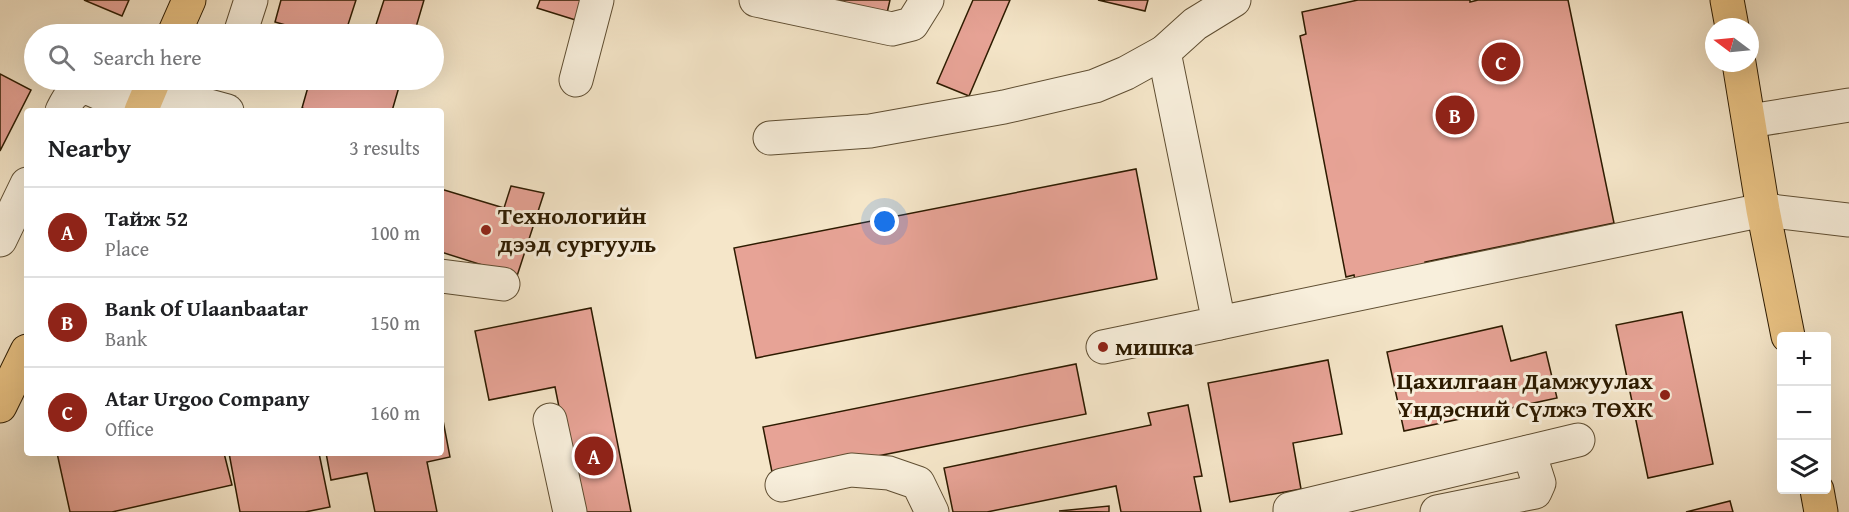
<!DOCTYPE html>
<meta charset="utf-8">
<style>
:root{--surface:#fff;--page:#f2f2f2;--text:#202124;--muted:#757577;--line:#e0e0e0;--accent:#8f2418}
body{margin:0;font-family:"Gentium Book Plus",serif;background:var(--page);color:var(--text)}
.controls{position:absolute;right:18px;bottom:18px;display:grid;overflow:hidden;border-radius:6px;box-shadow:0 6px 24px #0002}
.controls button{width:54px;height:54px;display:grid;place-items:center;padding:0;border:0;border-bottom:2px solid var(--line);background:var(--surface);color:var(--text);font:30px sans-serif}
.compass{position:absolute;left:1705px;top:18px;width:54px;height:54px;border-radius:50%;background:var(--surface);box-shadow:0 6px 24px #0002;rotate:286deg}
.you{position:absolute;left:885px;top:222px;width:21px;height:21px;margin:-15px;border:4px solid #fff;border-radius:50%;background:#1a73e8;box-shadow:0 0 0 9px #1a73e833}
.badge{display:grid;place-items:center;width:39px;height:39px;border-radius:50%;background:var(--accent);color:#fff;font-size:20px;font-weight:700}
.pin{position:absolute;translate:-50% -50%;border:3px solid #fff;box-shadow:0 2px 6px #0006}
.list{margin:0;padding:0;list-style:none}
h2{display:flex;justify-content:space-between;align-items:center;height:78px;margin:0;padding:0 24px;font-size:26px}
h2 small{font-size:20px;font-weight:400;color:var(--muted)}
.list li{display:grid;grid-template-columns:39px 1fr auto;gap:18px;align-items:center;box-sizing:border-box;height:90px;padding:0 24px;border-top:2px solid var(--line)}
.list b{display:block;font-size:22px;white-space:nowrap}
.list p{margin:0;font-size:20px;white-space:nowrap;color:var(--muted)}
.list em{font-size:20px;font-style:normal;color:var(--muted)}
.icon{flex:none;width:33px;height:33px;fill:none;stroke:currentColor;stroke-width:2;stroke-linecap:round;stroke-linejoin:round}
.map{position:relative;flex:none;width:1849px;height:512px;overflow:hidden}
.search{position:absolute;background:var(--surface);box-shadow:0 6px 24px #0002;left:24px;top:24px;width:420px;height:66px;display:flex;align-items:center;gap:15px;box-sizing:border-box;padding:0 21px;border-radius:33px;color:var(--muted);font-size:22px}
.panel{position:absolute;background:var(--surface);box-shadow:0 6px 24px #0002;left:24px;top:108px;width:420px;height:348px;border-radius:6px}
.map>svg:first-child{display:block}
</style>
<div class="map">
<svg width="1849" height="512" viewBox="0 0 1849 512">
<rect width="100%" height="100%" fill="#f5e6c9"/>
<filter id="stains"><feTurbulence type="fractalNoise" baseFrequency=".00333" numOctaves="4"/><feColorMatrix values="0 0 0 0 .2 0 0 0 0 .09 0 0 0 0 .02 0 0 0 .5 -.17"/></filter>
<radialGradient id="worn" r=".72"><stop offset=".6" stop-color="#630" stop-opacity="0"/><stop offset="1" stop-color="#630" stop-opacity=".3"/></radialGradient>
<g fill="#e7a396" stroke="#2d1b00" stroke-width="1.5">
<polygon points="84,0 129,0 122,16"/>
<polygon points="281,0 356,0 345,34 317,34 275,22"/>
<polygon points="384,0 424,0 414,34 373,34"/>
<polygon points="540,0 589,0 582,22 537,8"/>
<polygon points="835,0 890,0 887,13"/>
<polygon points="973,0 1010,0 969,96 937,83"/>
<polygon points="1098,0 1148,0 1145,11"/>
<polygon points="1358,0 1470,0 1470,2 1478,0 1568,0 1614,223 1425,262 1428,277 1356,289 1354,275 1346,277 1300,36 1306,34 1302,12"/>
<polygon points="0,74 31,90 0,151"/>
<polygon points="310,80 401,80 392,111 311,111 302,108"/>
<polygon points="1136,169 1157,279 756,358 734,248"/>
<polygon points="511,186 544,193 517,276 441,252 441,189 504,208"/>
<polygon points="591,308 631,512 580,512 555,387 489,400 475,331"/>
<polygon points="1682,312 1713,464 1648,478 1616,325"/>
<polygon points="1502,326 1511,361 1546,352 1557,398 1404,431 1387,352"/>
<polygon points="1328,360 1342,434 1293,443 1301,489 1230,502 1208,383"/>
<polygon points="1076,364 1086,414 773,477 763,427"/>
<polygon points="1188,405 1202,476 1194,477 1201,512 1121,512 1116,486 987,512 953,512 944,468 1151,425 1148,413"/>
<polygon points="441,410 450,457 427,462 437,512 375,512 367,473 331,480 326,453 441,453"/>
<polygon points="57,453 224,453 232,485 112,512 70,512"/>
<polygon points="229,453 319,453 330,507 305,512 240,512"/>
<polygon points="1730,501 1733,512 1686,512"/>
<polygon points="1109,506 1109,512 1059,511"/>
</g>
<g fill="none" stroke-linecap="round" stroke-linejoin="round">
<g stroke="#5f4e32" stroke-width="35">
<g id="minor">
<polyline points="756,0 892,29 912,24 927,0"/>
<polyline points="240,34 251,0"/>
<polyline points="576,80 597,0"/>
<polyline points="150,90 227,111"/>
<path d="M62,111C68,99 73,88 88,88L140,111"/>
<polyline points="1750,121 1849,105"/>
<polyline points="770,138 870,131 1004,107 1095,86 1126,73 1164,52 1195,24 1234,0"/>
<polyline points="0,240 27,184"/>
<polyline points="441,276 503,284"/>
<polyline points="1219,323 1763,210 1849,220"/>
<polyline points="1103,347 1219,323 1164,52"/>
<polyline points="550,420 570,512"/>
<polyline points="782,485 851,470 889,473 918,483 932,512"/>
<polyline points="1290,512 1290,509 1578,440"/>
<polyline points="1437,512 1535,492 1539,483 1529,452"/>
</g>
</g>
<g stroke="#2d1b00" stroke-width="35">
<g id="major">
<polyline points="174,34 189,0"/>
<polyline points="141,111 154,80"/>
<polyline points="0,406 27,351"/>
</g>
</g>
<g stroke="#2d1b00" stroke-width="35">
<g id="highway">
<polyline points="1727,0 1732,27"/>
<polyline points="1739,63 1763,210 1788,336"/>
<polyline points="1817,490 1821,512"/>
</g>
</g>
<use href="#minor" stroke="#f8efdc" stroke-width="33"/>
<use href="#major" stroke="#eac384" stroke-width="33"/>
<use href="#highway" stroke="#eac384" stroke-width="33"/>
</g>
<g fill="#8f2418" stroke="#f8efdc" stroke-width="2">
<circle cx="486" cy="230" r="6"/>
<circle cx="1103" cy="347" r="6"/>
<circle cx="1665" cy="395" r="6"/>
</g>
<g text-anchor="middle" stroke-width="6" stroke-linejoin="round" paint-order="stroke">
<g font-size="24" font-weight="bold" fill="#2d1b00" stroke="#f8efdc" text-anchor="start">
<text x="498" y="224">Технологийн<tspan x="498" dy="28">дээд сургууль</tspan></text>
<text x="1115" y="355">мишка</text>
<text x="1653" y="389" text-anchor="end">Цахилгаан Дамжуулах<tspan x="1653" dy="28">Үндэсний Сүлжэ ТӨХК</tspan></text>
</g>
</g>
<rect width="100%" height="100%" filter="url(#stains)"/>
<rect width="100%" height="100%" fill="url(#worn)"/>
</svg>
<div class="controls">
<button>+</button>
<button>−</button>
<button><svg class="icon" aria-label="layers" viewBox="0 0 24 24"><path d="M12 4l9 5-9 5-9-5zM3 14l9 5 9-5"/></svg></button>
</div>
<svg class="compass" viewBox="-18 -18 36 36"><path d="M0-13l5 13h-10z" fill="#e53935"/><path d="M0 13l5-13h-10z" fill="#757577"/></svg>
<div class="you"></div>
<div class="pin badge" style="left:594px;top:456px">A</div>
<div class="pin badge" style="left:1455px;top:115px">B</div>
<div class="pin badge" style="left:1501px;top:62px">C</div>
<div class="search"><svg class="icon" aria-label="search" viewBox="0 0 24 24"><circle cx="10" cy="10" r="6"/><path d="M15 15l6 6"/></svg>Search here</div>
<section class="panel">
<h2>Nearby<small>3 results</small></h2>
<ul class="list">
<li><span class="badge">A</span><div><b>Тайж 52</b><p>Place</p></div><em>100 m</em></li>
<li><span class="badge">B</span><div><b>Bank Of Ulaanbaatar</b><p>Bank</p></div><em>150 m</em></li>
<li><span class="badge">C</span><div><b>Atar Urgoo Company</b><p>Office</p></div><em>160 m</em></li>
</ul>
</section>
</div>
